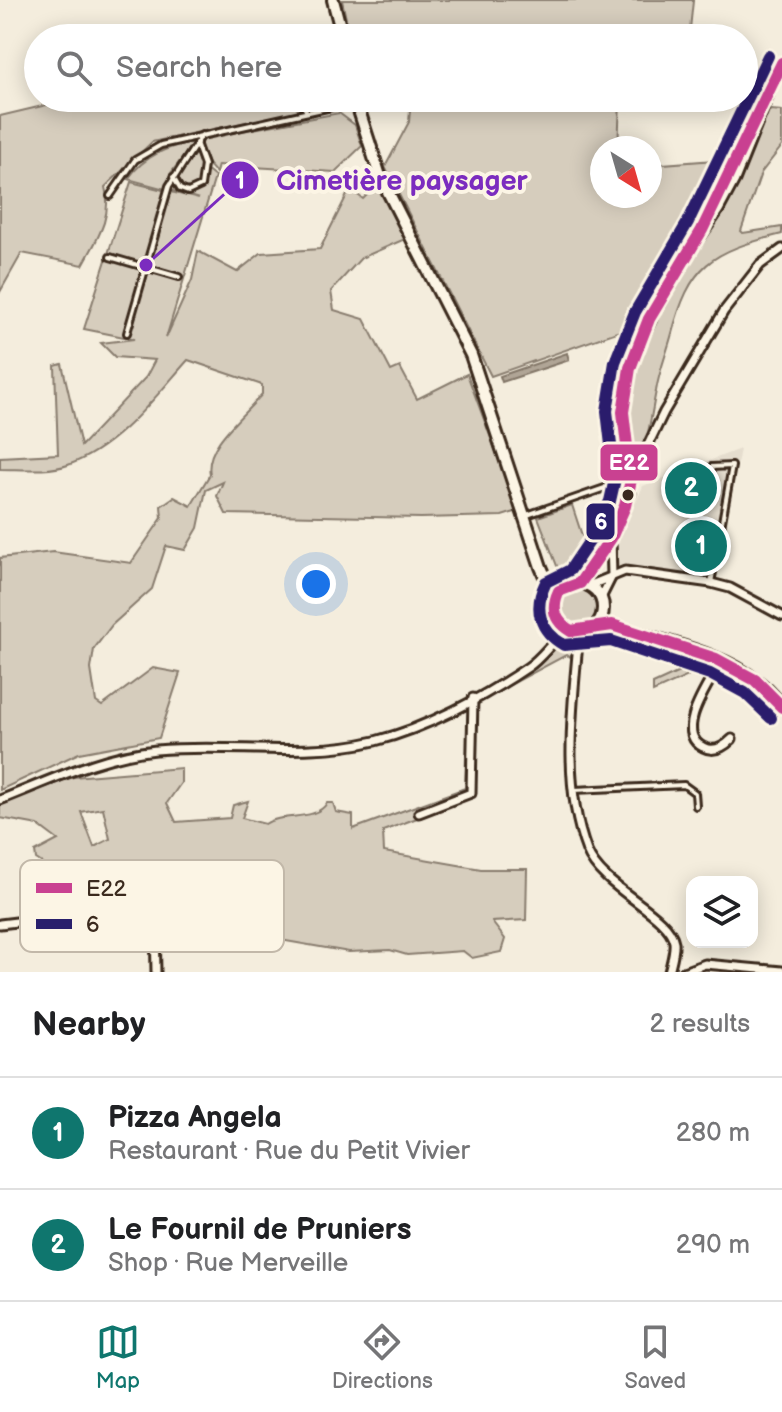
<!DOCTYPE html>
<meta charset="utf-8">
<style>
:root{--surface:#fff;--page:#f2f2f2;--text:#202124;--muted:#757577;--line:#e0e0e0;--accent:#0f766e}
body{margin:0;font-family:"Balsamiq Sans",sans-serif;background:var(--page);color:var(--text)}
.controls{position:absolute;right:24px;bottom:24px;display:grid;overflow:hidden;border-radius:16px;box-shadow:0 4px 20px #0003}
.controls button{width:72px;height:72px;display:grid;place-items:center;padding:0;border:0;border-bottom:2px solid var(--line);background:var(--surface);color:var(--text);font:40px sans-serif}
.compass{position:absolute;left:590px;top:136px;width:72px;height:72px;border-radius:50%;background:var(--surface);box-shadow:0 4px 20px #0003;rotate:143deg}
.you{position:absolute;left:316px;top:584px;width:28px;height:28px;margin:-20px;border:6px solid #fff;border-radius:50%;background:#1a73e8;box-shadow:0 0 0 12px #1a73e833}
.badge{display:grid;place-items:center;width:52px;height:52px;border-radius:50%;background:var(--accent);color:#fff;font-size:26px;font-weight:700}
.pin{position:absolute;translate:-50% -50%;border:4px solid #fff;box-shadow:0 2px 8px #0006}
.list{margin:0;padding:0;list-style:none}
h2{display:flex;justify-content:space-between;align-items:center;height:104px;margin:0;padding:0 32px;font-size:34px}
h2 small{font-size:26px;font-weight:400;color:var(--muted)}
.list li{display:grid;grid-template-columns:52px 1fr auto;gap:24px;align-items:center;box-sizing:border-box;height:112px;padding:0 32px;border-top:2px solid var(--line)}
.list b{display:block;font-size:30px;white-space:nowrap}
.list p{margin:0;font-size:26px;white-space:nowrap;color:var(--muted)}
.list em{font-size:26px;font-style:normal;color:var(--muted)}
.icon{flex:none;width:44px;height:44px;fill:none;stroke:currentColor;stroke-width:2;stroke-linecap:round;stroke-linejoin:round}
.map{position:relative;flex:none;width:782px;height:972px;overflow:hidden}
.search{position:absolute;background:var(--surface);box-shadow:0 4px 20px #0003;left:24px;right:24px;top:24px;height:88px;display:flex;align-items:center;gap:20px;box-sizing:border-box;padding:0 28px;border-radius:44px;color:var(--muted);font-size:30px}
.sheet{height:328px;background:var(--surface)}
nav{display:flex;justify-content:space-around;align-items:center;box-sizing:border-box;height:112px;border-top:2px solid var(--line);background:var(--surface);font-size:22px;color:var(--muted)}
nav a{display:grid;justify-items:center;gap:4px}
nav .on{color:var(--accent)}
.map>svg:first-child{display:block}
</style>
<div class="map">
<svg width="782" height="972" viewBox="0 0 782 972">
<rect width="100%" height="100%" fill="#f4eddd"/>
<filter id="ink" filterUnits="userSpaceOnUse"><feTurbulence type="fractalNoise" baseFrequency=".0125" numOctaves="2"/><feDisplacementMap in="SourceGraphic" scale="16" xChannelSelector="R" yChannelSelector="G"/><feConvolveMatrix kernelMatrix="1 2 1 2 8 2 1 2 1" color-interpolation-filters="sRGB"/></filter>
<g filter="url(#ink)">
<polygon fill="#e5ddce" points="740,449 715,578 616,565 616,547 643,486"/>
<g fill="#d6cdbd" stroke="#887c6e" stroke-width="2" fill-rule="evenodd">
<polygon points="342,0 693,0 693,1 689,38 350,38"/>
<path d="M76,98H296L300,111L152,142L105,187C113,217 97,239 83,265L22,253L0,292V116Z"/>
<polygon points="411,98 687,98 620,102 618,148 602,148 602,196 650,196 650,165 729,159 637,325 491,376 385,167 409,122"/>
<path d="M771,110L782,111V146L761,173L741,231L743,233L782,227V234C710,252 690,264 671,337C666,355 659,372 656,391C651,415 649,439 638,461L632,463C614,360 667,296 719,215C739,184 753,149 765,114Z"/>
<polygon points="339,113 355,125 362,146 335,172 218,165 216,173 208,164 201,146 204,138"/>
<path d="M195,141L171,173L165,189L128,179C144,155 168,147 195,141Z"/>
<path d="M195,151C200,164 204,175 197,188L187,190L178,180Z"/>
<path d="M205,169L215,177L166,338L192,280L198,251L237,272L261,253L320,249L350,189L363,199L378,184L405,239L361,258L331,291L334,310L364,319L391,371L400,367L417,399L467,374L518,511L502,516L421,518L226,514L217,496L223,482L206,490L198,528L185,550L166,546L152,589L112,625L94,649L91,669L96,702L102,706L153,668L180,673L159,738L79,753L0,790V558L53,552L131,563L162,518L161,506L174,497L191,506L210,474C204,445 244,416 262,394V385L188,360C154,398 118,447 68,465C48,472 21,469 0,469V457L58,454L55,366L62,364L81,446L146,377L155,360L115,357L101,343L134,339L84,329L131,182L199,199L170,190L172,184L181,192L199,191L203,186Z"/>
<polygon points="572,505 589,557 580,567 571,566 559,571 538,517"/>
<circle cx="577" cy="608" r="19"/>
<polygon points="569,639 571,657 566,655 480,701 481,697 538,663 559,643"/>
<polygon points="701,662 707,675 699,671 653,692 653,684"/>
<path d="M466,756L469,790L416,812L417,818L383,831L384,852L481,869H527L526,920L492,922L505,939L501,952L472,958L463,951L407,955L390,950L349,952L257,936V927L67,922L73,907L55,910L42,863L36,859L35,852L58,840L38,825L0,818V804L73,777L181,768V783L167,803L176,822L230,818L233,805L248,801L242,818L265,824C283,812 315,822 327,803H333L336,812L353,815V829L465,788ZM103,808L110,839L94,847L81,812Z"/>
</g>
<polygon fill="#b0a596" stroke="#817466" stroke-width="2" points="567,353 569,360 502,382 500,376"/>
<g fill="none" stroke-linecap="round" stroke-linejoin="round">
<g stroke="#3b2a1e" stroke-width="10">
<g id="lane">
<polyline points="744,96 766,97"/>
<polyline points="299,98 307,112"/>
<polyline points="684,101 727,98"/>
<polyline points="173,177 180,189 188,192 201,186 204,165 196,143"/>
<polyline points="110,196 135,160 161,145 354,102"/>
<polyline points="110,257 179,277"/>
<polyline points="127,333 169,186 202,135"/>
<polyline points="527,515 628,480"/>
<polyline points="575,572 589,570"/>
<polyline points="580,583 610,540"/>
<polyline points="711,583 732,466 711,467"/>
<polyline points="574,790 684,785 695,793 696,806"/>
</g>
</g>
<g stroke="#3b2a1e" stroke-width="13">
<g id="street">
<polyline points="706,221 764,99"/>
<polyline points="631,480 664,412 724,311 760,265 782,249"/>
<polyline points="591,585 625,571 711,583 730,588 782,616"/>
<polyline points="601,598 612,576 611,538 631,493 623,412 630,368 666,288 719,210 735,180 782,63"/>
<path d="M579,632C573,703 561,783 587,851C602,889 669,913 674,942C675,951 671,963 669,972"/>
<polyline points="555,638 559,623"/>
<path d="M721,661C712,680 672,732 703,747C714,753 724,747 732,739"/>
<path d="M0,800C51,780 102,755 156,750C229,743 303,758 375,741C427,728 484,697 528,667C544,656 552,640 568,630"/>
<polyline points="419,813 471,793 473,698"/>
<polyline points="155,923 156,972"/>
<polyline points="0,924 66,916"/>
<polyline points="683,972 705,964 782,971"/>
</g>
</g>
<g stroke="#3b2a1e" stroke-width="16">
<g id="secondary">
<polyline points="333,0 343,38"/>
<polyline points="355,98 380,176 471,355 541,567 555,599"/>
<circle cx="578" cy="608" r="25"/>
<path d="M596,625H612C669,645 746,654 782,707"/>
</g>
</g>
<use href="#lane" stroke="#fcf5e5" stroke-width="4"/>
<use href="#street" stroke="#fcf5e5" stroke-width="7"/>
<use href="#secondary" stroke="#fcf5e5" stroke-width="10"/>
<g stroke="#fcf5e5" stroke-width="18">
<path id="bus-1" d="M782,63L702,230L649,319L630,368L623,412L631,480L625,506L611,538L580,583L559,591C551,608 554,621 571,631L612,625L716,659L755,680L782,707"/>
</g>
<g stroke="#fcf5e5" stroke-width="18">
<path id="bus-2" d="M768,56L688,222L635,312L615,362L607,411L615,479L610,501L597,530L570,570L546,582C533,608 539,631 564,645L611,641L710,674L745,693L771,718"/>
</g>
<use href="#bus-1" stroke="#c94191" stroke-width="12"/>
<use href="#bus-2" stroke="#291f6c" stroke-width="12"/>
</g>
</g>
<circle fill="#3b2a1e" stroke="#fcf5e5" stroke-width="3" cx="628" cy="495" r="7"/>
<rect x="20" y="860" width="264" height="92" rx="12" fill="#fcf5e5" stroke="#c2b8a9" stroke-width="2"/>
<rect x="36" y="883" width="36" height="10" fill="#c94191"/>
<rect x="36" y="919" width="36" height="10" fill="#291f6c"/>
<g font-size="22" fill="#3b2a1e">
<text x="86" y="896">E22</text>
<text x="86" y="932">6</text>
</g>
<path fill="none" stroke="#7b2cbf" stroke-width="3" d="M146 265L240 180"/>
<g fill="#7b2cbf" stroke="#fcf5e5" stroke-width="3">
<circle cx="146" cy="265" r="8"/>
<circle cx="240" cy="180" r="20"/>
</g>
<g font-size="24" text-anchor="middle" font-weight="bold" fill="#fff">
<text x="240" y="189">1</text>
</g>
<g font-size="28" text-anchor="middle" font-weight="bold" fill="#7b2cbf" stroke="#fcf5e5" stroke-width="8" stroke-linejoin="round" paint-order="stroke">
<text x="402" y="190">Cimetière paysager</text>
</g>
<g stroke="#fcf5e5" stroke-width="3">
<rect x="599" y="443" width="60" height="39" rx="8" fill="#c94191"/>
<rect x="585" y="502" width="31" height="39" rx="8" fill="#291f6c"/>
</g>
<g font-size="22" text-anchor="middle" font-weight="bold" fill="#fff">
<text x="629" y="470">E22</text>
<text x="601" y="529">6</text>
</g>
</svg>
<div class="controls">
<button><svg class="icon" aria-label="layers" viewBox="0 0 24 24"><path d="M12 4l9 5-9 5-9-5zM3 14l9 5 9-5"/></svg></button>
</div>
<svg class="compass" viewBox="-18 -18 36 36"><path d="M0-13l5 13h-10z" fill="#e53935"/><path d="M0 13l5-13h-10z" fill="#757577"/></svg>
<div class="you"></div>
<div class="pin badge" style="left:701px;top:546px">1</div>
<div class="pin badge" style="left:691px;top:488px">2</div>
<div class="search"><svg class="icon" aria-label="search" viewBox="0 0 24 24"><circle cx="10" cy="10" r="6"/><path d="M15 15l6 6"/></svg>Search here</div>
</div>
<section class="sheet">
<h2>Nearby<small>2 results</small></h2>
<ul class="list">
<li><span class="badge">1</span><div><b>Pizza Angela</b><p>Restaurant · Rue du Petit Vivier</p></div><em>280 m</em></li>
<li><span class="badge">2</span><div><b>Le Fournil de Pruniers</b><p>Shop · Rue Merveille</p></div><em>290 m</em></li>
</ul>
</section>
<nav>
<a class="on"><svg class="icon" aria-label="map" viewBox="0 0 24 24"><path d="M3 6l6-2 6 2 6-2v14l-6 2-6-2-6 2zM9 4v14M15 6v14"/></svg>Map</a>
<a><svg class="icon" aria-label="directions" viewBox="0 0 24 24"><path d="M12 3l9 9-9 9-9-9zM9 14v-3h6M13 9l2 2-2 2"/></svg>Directions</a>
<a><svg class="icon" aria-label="saved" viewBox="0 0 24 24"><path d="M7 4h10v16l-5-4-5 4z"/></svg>Saved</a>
</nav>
